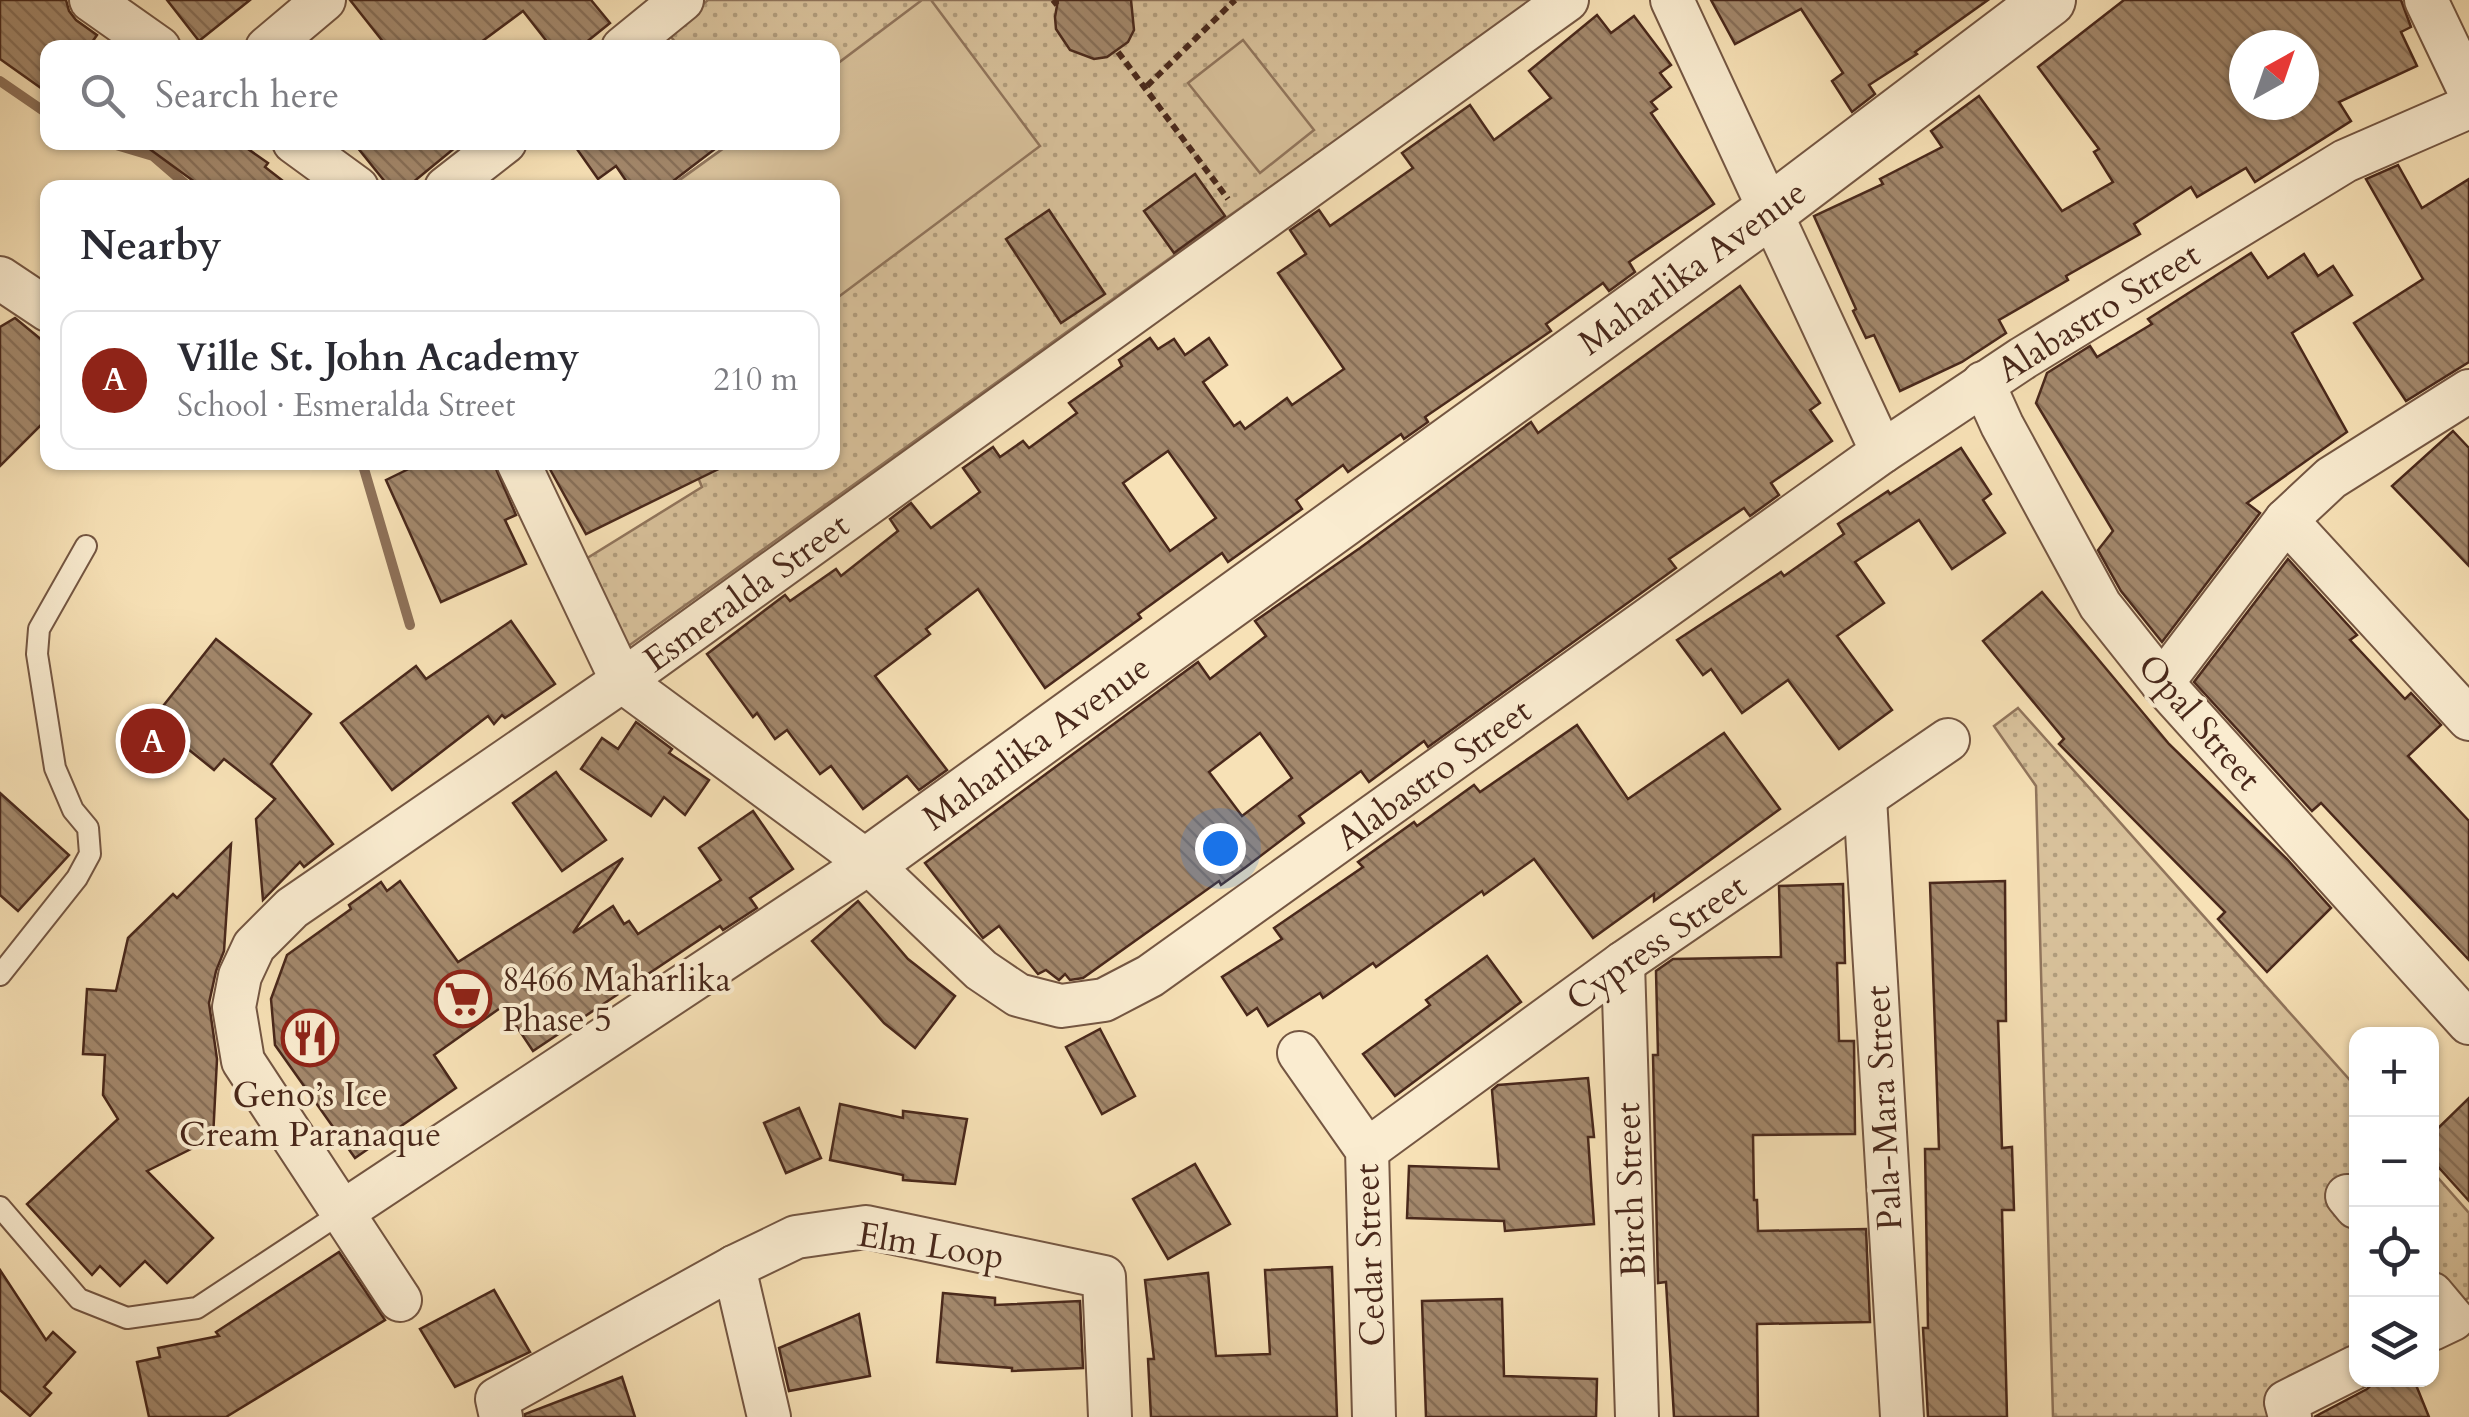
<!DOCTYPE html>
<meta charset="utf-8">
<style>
:root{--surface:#fff;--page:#f2f2f3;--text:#2b2b33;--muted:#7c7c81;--line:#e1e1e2;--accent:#8f2418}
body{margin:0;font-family:Cardo,serif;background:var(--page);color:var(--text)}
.controls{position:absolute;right:30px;bottom:30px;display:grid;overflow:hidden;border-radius:20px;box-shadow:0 2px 8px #0004}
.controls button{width:90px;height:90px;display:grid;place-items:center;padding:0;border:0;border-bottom:2px solid var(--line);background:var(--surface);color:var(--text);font:50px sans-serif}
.compass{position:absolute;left:2229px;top:30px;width:90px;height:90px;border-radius:50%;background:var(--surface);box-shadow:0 2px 8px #0004;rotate:40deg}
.you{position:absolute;left:1220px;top:848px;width:35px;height:35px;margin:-25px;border:8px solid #fff;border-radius:50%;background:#1a73e8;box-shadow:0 0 0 15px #1a73e833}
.badge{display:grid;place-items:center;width:65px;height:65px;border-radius:50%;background:var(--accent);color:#fff;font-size:32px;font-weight:700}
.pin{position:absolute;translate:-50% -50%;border:5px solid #fff;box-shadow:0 2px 10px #0006}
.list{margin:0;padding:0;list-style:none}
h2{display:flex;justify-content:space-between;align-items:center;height:130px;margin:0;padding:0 40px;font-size:42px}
h2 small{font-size:32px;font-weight:400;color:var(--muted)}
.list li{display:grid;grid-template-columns:65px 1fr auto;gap:30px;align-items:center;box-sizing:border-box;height:140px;margin:0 20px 20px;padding:0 20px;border:2px solid var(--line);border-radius:20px}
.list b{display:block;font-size:38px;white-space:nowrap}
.list p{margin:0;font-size:32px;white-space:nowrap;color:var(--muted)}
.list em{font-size:32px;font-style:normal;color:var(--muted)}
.icon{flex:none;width:55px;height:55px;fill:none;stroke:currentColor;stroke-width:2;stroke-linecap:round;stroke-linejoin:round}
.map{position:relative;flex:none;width:2469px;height:1417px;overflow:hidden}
.search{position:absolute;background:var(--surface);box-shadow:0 2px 8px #0004;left:40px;top:40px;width:800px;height:110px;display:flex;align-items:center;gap:25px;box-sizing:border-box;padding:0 35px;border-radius:20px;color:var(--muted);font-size:38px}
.panel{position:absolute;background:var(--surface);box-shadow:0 2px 8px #0004;left:40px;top:180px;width:800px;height:290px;border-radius:20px}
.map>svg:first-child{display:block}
</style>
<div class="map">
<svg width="2469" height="1417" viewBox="0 0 2469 1417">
<defs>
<pattern id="grass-dots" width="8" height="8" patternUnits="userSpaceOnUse" patternTransform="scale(2.5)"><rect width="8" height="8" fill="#d9c29c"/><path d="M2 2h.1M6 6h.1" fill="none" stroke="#b29e7e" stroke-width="1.8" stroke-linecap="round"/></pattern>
<pattern id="building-back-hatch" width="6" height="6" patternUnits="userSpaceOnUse" patternTransform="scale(2.5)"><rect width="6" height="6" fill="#a3886c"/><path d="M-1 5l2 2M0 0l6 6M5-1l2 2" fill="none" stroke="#876f58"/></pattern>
</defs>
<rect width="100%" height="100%" fill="#f7e1b6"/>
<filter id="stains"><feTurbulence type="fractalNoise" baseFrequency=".002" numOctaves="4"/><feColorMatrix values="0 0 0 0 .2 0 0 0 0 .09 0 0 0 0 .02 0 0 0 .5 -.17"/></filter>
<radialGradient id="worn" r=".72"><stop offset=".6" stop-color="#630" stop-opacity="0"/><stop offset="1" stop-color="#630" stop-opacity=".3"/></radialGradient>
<g fill="url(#grass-dots)" stroke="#91755c" stroke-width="2.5">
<polygon points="708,0 1539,0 1226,218 627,647 581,562 702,487 692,463 832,462 832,188 669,187 731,143 832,142 832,48 679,47 668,33"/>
<polygon points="2018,708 2356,1087 2356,1347 2289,1376 2296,1417 2053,1417 2036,786 1994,726"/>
<polygon points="2432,1171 2469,1213 2469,1298 2432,1314"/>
</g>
<g fill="#d9c29c" stroke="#91755c" stroke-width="2.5">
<polygon points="922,0 931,0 1040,146 833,301 832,188 670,187 731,143 832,142 833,67"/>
<polygon points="1243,40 1314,130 1260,173 1188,83"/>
</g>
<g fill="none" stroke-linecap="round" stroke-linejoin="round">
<g stroke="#8e7158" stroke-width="10">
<polyline points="0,81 48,114"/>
<polyline points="106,142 153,156 190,188"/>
<polyline points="362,462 410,625"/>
</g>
</g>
<g fill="url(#building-back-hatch)" stroke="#49281b" stroke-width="2.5" fill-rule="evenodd">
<polygon points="0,0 66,0 69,11 76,20 97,35 88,48 48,48 48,93 0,59"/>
<polygon points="167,0 250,0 199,41"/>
<polygon points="350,0 591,0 610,23 579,48 552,48 523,11 473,48 388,48"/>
<polygon points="1058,0 1131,0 1134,30 1128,42 1107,57 1094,59 1070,50 1056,29 1055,17"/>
<polygon points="1711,0 1988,0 1915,52 1917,54 1869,85 1875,94 1852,112 1832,81 1843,73 1801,9 1735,44"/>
<path d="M2124,0H2401L2411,27L2401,32L2417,66L2339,102L2351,121L2255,182L2246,168L2197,197L2191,187L2134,224L2140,234L2066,276L2068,280L1999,320L2006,333L1962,362L1900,391L1874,335L1866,338L1853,311L1856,309L1814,216L1883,184L1880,179L1942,147L1931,131L1979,96L2062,211L2113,182L2094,152L2099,149L2038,67ZM2244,45H2304V105H2244Z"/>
<path d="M1597,15L1611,33L1634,16L1671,65L1660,73L1671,87L1651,102L1657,109L1651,113L1714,204L1629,262L1635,272L1609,291L1603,283L1546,324L1551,331L1425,417L1428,422L1404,439L1401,434L1348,472L1343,465L1296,500L1302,509L1228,562L1222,553L1138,614L1141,618L1045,688L978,589L926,629L930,634L875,676L947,770L919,790L907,776L863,809L831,766L820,774L787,730L775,739L757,713L753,717L707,654L785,595L790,601L836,569L841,576L898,531L890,519L911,503L931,528L980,492L963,468L993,447L1000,457L1023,441L1029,448L1077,413L1069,403L1122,366L1119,360L1150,338L1158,349L1174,339L1185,355L1209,338L1227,365L1203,382L1234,426L1240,422L1245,429L1287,398L1292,405L1344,369L1278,273L1306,254L1290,230L1319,210L1330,226L1413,168L1402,153L1470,105L1494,140L1551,98L1529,71ZM1168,451L1216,518L1170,551L1123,483Z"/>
<polygon points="140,142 238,142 268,163 265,167 292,188 203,188"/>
<polygon points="353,142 462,142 406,188 390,188"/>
<polygon points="572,142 724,142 664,188 631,188 616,166 598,179"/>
<polygon points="2398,165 2422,208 2469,179 2469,362 2406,401 2354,323 2423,279 2366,179"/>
<polygon points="1195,174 1225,216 1174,253 1144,211"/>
<polygon points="1049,210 1105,294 1061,323 1006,239"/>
<polygon points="2251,253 2268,278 2304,254 2318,276 2333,266 2352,295 2292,333 2347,432 2247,503 2260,513 2162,642 2121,591 2098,550 2113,531 2036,403 2047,373 2090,346 2097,357 2152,324 2148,319"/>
<path d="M1740,286L1820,403L1810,410L1832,441L1771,483L1779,495L1750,516L1744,508L1669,559L1676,568L1428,747L1424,741L1369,782L1361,771L1299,816L1304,823L1246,867L1221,885L1219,881L1083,978L1070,980L1065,974L1059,980L1046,970L1038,974L999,926L983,938L979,933L925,863L1198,662L1210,679L1266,636L1255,621L1360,548L1531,422L1538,433ZM1260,733L1292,778L1242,816L1209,772Z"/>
<polygon points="15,318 48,345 48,418 0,466 0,327"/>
<polygon points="2453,431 2469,448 2469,566 2392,486"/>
<polygon points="1961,448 1991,494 1983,500 2005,533 1952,569 1919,520 1855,562 1884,603 1837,636 1892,710 1839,749 1788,680 1742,713 1711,669 1703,675 1677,640 1781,572 1784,576 1844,534 1838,524 1888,491 1890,494"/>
<polygon points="423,462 493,462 516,515 505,520 526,564 441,602 386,480"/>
<polygon points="546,462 733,462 586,534"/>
<polygon points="2288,559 2357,635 2350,640 2405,699 2411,693 2441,725 2408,756 2469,821 2469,960 2321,803 2312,811 2194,682"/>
<polygon points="2042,592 2169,744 2287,859 2331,908 2267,972 2218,919 2225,912 2059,744 2064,739 1983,641"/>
<polygon points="511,621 555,684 505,718 502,715 494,724 488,716 392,790 341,723 416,666 426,679"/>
<polygon points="216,639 311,714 271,764 333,844 304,867 300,862 263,900 256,819 275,799 224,759 214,770 152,720"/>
<polygon points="636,722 672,749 669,753 709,780 685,815 664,797 651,816 581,769 602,738 618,749"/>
<polygon points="1577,725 1628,799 1724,733 1780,809 1654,901 1654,894 1593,938 1534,859 1484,895 1482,891 1376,967 1373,963 1323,998 1320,993 1268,1026 1257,1008 1247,1015 1222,977 1282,939 1274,928 1363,867 1358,862 1414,822 1417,826 1474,785 1480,792"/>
<polygon points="556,772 606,840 562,871 513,803"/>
<polygon points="0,793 69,855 18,911 0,895"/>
<polygon points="753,811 793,869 750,898 757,908 723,930 720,926 533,1051 503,1006 434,1055 456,1088 355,1158 275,1045 271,999 287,955 351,909 349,905 381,882 387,891 400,881 458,962 623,858 573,933 613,906 624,924 629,921 638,934 721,880 699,848"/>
<polygon points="231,844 224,951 216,971 209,1003 217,1059 213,1138 147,1171 213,1238 167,1283 145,1261 120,1286 100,1266 92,1275 27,1204 118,1119 103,1095 105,1055 83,1054 87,989 116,991 128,938 173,894 177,898"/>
<polygon points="2005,881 2006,1021 1998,1021 2002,1148 2012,1147 2014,1210 2002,1210 2007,1417 1928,1417 1923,1328 1928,1328 1925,1149 1939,1149 1930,883"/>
<polygon points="1843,884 1845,963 1837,963 1839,1041 1854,1041 1855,1134 1753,1135 1754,1200 1757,1200 1758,1231 1866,1229 1870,1322 1757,1324 1758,1417 1674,1417 1666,1282 1658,1283 1653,1055 1658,1055 1656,971 1673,959 1781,957 1779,886"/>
<polygon points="858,901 908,959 955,996 915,1048 884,1023 812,941"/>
<polygon points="1487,956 1521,1002 1395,1096 1363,1054 1430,1005 1426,1000"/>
<polygon points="1100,1029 1135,1096 1102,1114 1066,1047"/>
<polygon points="1588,1078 1594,1137 1588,1137 1594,1224 1505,1231 1504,1221 1407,1218 1409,1166 1499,1169 1492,1090 1498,1085"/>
<polygon points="2469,1098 2469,1201 2432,1160 2432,1134"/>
<polygon points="840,1104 903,1118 903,1111 967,1119 955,1184 903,1180 903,1175 830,1160"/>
<polygon points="799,1108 821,1158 786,1173 764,1123"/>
<polygon points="1195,1164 1230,1224 1168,1259 1133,1199"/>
<polygon points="339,1252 385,1320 226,1417 149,1417 137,1362 160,1357 158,1348 219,1336 216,1332"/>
<polygon points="1332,1267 1337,1417 1151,1417 1148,1359 1154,1359 1145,1280 1208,1273 1216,1356 1270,1354 1265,1270"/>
<polygon points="0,1270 46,1340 53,1332 75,1352 44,1387 51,1393 30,1416 0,1390"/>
<polygon points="494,1290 530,1352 455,1387 420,1329"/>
<polygon points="943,1293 995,1298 995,1305 1080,1301 1083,1368 1012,1371 1012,1368 937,1362"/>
<polygon points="1502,1299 1504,1376 1597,1379 1596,1417 1426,1417 1422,1301"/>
<polygon points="859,1314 870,1376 789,1391 779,1348"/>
<polygon points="622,1377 635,1417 525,1417 525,1414"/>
<polygon points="2377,1380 2414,1380 2429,1417 2314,1417 2367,1389"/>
</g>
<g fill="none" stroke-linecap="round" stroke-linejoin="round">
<g stroke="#745642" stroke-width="24">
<g id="service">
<polyline points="0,975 77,878 90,854 88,828 73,810 55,768 37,654 39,629 86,546"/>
<polyline points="0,1207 79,1299 127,1318 197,1308 344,1211"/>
</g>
</g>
<g stroke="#745642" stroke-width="46">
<g id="minor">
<polyline points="91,0 159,48"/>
<polyline points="1672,0 1882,452"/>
<polyline points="2426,0 2469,90"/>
<polyline points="267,48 324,0"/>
<polyline points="623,48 682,0"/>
<polyline points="294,142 357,188"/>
<polyline points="446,188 505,142"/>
<polyline points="0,278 48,310"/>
<polyline points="1983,383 2002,425 2100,605 2162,683 2469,1023"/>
<polyline points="518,462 622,681 869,863 981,970 1018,995 1061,1006 1104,1000 1150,976 1882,452 2023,358 2345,161 2469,107"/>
<polyline points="2286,520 2469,719"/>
<polyline points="2162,683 2286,520 2331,478 2469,391"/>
<polyline points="1865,798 1902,1417"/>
<polyline points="1623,963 1637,1417"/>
<polyline points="1299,1053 1367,1150 1374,1417"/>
<polyline points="1367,1150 1623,963 1948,740"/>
<polyline points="2347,1196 2356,1207"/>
<polyline points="344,1211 869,863"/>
<polyline points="734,1267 769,1417"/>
<polyline points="2432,1294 2453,1319 2432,1329"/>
<polyline points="400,1300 243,1061 234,1007 240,976 254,946 292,908 622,681 1567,0"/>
<polyline points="501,1417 497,1399 734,1267 796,1237 866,1227 1104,1277 1110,1417"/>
<polyline points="2290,1417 2286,1402 2356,1367"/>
</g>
</g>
<g stroke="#745642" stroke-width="56">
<polyline id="tertiary" points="869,863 1769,212 2049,0"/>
</g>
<g stroke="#49281b" stroke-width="6" stroke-dasharray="8 5" stroke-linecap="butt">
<polyline points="1053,0 1057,5"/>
<polyline points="1118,52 1228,199"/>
<polyline points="1147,86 1235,0"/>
</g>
<use href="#service" stroke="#faecd0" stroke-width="20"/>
<use href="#minor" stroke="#faecd0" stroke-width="42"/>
<use href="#tertiary" stroke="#faecd0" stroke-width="52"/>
</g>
<defs>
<g id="supermarket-ring" transform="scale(2.875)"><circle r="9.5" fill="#faecd0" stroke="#8f2418" stroke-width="1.5"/><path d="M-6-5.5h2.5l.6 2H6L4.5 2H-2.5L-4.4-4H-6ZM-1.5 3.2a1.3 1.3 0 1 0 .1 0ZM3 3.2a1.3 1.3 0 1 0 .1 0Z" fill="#8f2418"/></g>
<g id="restaurant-ring" transform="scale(2.875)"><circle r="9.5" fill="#faecd0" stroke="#8f2418" stroke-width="1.5"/><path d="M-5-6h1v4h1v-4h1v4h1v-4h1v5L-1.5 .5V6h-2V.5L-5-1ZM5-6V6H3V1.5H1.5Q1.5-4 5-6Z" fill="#8f2418"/></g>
</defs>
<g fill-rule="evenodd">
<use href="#supermarket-ring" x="463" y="999"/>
<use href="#restaurant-ring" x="310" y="1038"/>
</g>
<g text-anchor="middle" stroke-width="8" stroke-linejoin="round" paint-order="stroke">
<g font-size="35" fill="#49281b" stroke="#faecd0">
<text transform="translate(1692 267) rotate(-36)" y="12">Maharlika Avenue</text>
<text transform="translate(2098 312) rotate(-32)" y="12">Alabastro Street</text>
<text transform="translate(746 592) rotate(-36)" y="12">Esmeralda Street</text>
<text transform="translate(2200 722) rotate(49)" y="12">Opal Street</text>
<text transform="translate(1036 742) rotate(-36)" y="12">Maharlika Avenue</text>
<text transform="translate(1433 774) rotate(-36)" y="12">Alabastro Street</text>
<text transform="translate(1656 942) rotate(-35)" y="12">Cypress Street</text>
<text transform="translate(1883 1108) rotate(-93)" y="12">Pala-Mara Street</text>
<text transform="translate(1630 1190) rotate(-92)" y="12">Birch Street</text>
<text transform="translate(931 1245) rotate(9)" y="12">Elm Loop</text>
<text transform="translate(1369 1255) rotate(-92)" y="12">Cedar Street</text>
</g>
<g font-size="35" fill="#49281b" stroke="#faecd0" text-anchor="start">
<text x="502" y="991">8466 Maharlika<tspan x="502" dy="40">Phase 5</tspan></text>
<text x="310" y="1106" text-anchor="middle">Geno’s Ice<tspan x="310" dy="40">Cream Paranaque</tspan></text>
</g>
</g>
<rect width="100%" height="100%" filter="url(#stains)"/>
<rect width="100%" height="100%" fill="url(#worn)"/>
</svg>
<div class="controls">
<button>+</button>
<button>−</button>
<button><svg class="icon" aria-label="locate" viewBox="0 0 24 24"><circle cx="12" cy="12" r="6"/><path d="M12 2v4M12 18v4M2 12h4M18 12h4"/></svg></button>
<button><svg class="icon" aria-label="layers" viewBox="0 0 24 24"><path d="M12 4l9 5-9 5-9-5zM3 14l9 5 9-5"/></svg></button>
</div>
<svg class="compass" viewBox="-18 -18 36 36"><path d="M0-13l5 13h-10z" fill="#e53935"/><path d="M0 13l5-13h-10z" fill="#7c7c81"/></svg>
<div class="you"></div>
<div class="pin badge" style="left:153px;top:741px">A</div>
<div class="search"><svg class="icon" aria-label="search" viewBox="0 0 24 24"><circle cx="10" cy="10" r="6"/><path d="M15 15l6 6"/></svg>Search here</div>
<section class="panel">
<h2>Nearby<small></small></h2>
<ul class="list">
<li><span class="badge">A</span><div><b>Ville St. John Academy</b><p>School · Esmeralda Street</p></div><em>210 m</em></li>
</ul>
</section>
</div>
